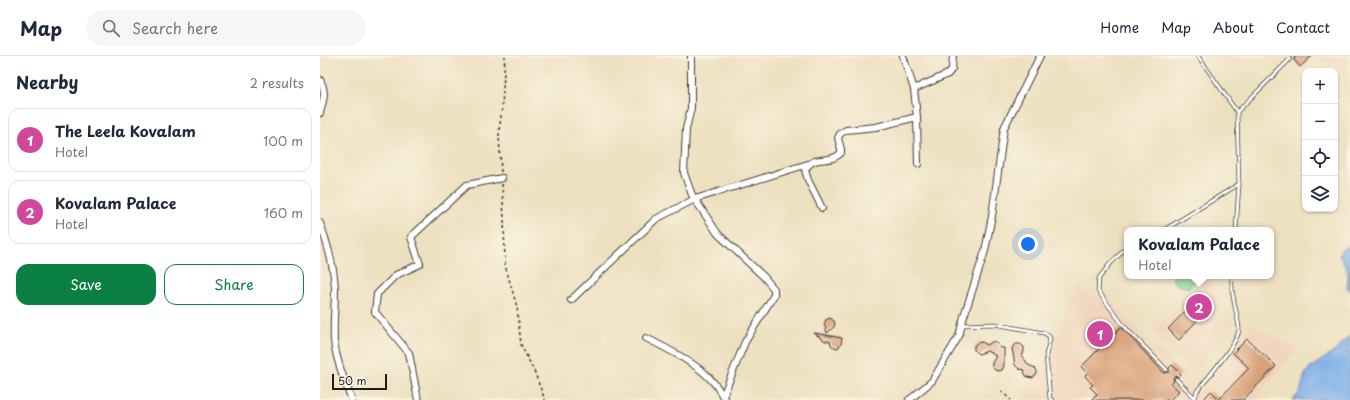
<!DOCTYPE html>
<meta charset="utf-8">
<style>
:root{--surface:#fff;--page:#f6f6f7;--text:#1f2937;--muted:#747a83;--line:#e0e1e3;--accent:#0b8043}
body{margin:0;font-family:"Playpen Sans",sans-serif;background:var(--page);color:var(--text)}
.controls{position:absolute;right:12px;top:12px;display:grid;overflow:hidden;border-radius:8px;box-shadow:0 1px 3px #0004}
.controls button{width:36px;height:36px;display:grid;place-items:center;padding:0;border:0;border-bottom:1px solid var(--line);background:var(--surface);color:var(--text);font:20px sans-serif}
.scale{position:absolute;left:12px;bottom:10px;width:55px;box-sizing:border-box;padding-left:4px;border:2px solid #1c1c1c;border-top:0;font-size:11px;line-height:14px;white-space:nowrap;color:#1c1c1c;-webkit-text-stroke:3px #fcf5e5;paint-order:stroke}
.you{position:absolute;left:708px;top:188px;width:14px;height:14px;margin:-10px;border:3px solid #fff;border-radius:50%;background:#1a73e8;box-shadow:0 0 0 6px #1a73e833}
.badge{display:grid;place-items:center;width:26px;height:26px;border-radius:50%;background:var(--accent);color:#fff;font-size:13px;font-weight:700}
.pin{position:absolute;translate:-50% -50%;border:2px solid #fff;box-shadow:0 1px 4px #0006}
.popup{position:absolute;left:804px;top:171px;width:150px;height:52px;box-sizing:border-box;display:grid;place-content:center;border-radius:8px;background:var(--surface);filter:drop-shadow(0 1px 3px #0005);font-size:13px;white-space:nowrap;color:var(--muted)}
.popup b{font-size:15px;color:var(--text)}
.popup::after{content:'';position:absolute;left:50%;top:100%;margin-left:-8px;border:8px solid transparent;border-top-color:var(--surface)}
.list{margin:0;padding:0;list-style:none}
h2{display:flex;justify-content:space-between;align-items:center;height:52px;margin:0;padding:0 16px;font-size:17px}
h2 small{font-size:13px;font-weight:400;color:var(--muted)}
.list li{display:grid;grid-template-columns:26px 1fr auto;gap:12px;align-items:center;box-sizing:border-box;height:64px;margin:0 8px 8px;padding:0 8px;border:1px solid var(--line);border-radius:12px}
.list b{display:block;font-size:15px;white-space:nowrap}
.list p{margin:0;font-size:13px;white-space:nowrap;color:var(--muted)}
.list em{font-size:13px;font-style:normal;color:var(--muted)}
.actions{display:flex;gap:8px;padding:12px 16px}
.actions a{flex:1;padding:9px 0;border:1px solid var(--accent);border-radius:12px;text-align:center;font-size:14px;color:var(--accent)}
.actions .main{background:var(--accent);color:#fff}
.icon{flex:none;width:22px;height:22px;fill:none;stroke:currentColor;stroke-width:2;stroke-linecap:round;stroke-linejoin:round}
.map{position:relative;flex:none;width:1030px;height:344px;overflow:hidden}
header{display:flex;align-items:center;gap:24px;box-sizing:border-box;height:56px;padding:0 20px;background:var(--surface);border-bottom:1px solid var(--line)}
header strong{font-size:19px}
nav{display:flex;gap:22px;margin-inline-start:auto;font-size:14px}
.search{width:280px;height:36px;background:var(--page);display:flex;align-items:center;gap:10px;box-sizing:border-box;padding:0 14px;border-radius:22px;color:var(--muted);font-size:15px}
main{display:flex}
aside{flex:1;background:var(--surface)}
.map>svg:first-child{display:block}
</style>
<header>
<strong>Map</strong>
<div class="search"><svg class="icon" aria-label="search" viewBox="0 0 24 24"><circle cx="10" cy="10" r="6"/><path d="M15 15l6 6"/></svg>Search here</div>
<nav><a>Home</a><a>Map</a><a>About</a><a>Contact</a></nav>
</header>
<main>
<aside>
<h2>Nearby<small>2 results</small></h2>
<ul class="list">
<li><span class="badge" style="background:#d1479c">1</span><div><b>The Leela Kovalam</b><p>Hotel</p></div><em>100 m</em></li>
<li><span class="badge" style="background:#d1479c">2</span><div><b>Kovalam Palace</b><p>Hotel</p></div><em>160 m</em></li>
</ul>
<div class="actions"><a class="main">Save</a><a>Share</a></div>
</aside>
<div class="map">
<svg width="1030" height="344" viewBox="0 0 1030 344">
<rect width="100%" height="100%" fill="#fcf5e5"/>
<filter id="ink" filterUnits="userSpaceOnUse"><feTurbulence type="fractalNoise" baseFrequency=".025" numOctaves="2"/><feDisplacementMap in="SourceGraphic" scale="8" xChannelSelector="R" yChannelSelector="G"/><feConvolveMatrix kernelMatrix="1 2 1 2 8 2 1 2 1" color-interpolation-filters="sRGB"/></filter>
<filter id="wash" filterUnits="userSpaceOnUse"><feTurbulence type="fractalNoise" baseFrequency=".012" numOctaves="4" result="noise"/><feDisplacementMap in="SourceGraphic" scale="16" xChannelSelector="R" yChannelSelector="G"/><feGaussianBlur stdDeviation="0.9" result="paint"/><feColorMatrix in="noise" values="0 0 0 0 0 0 0 0 0 0 0 0 0 0 0 0 0 1.4 0 .05"/><feComposite in="paint" operator="in"/></filter>
<g filter="url(#wash)">
<rect width="100%" height="100%" fill="#ede0bf"/>
<g fill="#f0d6bc">
<polygon points="886,220 899,220 890,234 914,268 873,317 833,276"/>
<polygon points="758,230 799,253 880,336 909,309 911,295 931,269 972,288 977,293 934,344 704,344 702,336 727,309 731,288"/>
</g>
<polygon fill="#79d196" stroke="#4a7659" points="854,220 880,220 868,232 855,228 852,222"/>
<g fill="#7cade7" stroke="#4c6482">
<path d="M1030,189V236L1027,231C1030,212 1026,214 1019,198L1021,194Z"/>
<polygon points="1030,279 1030,344 973,344 980,336 985,318 990,312 1015,295"/>
</g>
<g id="blocks">
<g fill="#d8a078">
<polygon points="975,0 992,0 980,11 974,4"/>
<polygon points="872,248 883,258 859,284 848,273"/>
<polygon points="510,262 514,265 515,268 514,271 507,277 504,267 506,264"/>
<polygon points="801,271 844,317 849,316 849,312 852,309 861,318 858,321 856,320 853,322 854,325 851,328 859,335 850,344 771,344 777,338 770,331 773,329 765,320 767,317 761,311"/>
<polygon points="494,277 522,282 521,288 518,292 514,291 511,289 510,285 505,285"/>
<polygon points="927,283 956,310 923,344 883,344 891,335 899,343 929,312 913,297"/>
<polygon points="674,285 677,287 680,292 684,292 684,310 682,314 678,315 675,314 672,311 672,307 676,300 667,295 662,297 658,298 654,294 654,290 657,287 662,286 667,289"/>
<polygon points="696,288 700,288 704,291 704,295 702,301 706,305 708,309 713,311 716,313 717,317 713,322 707,321 705,318 704,314 699,313 695,309 692,292"/>
</g>
</g>
</g>
<g filter="url(#ink)">
<use href="#blocks" fill-opacity="0" stroke="#3b3934" stroke-width="1"/>
<g fill="none" stroke-linecap="round" stroke-linejoin="round">
<g stroke="#3b3934" stroke-width="4.5">
<g id="service">
<polyline points="878,0 917,56 919,128 916,174"/>
<polyline points="917,56 970,3"/>
<polyline points="844,174 919,128"/>
<polyline points="807,191 790,208 779,222 778,235 803,269 847,314"/>
<polyline points="642,269 674,268 724,277 729,280 730,283 726,299 730,343 732,344"/>
<path d="M856,323L875,342L877,335C886,324 921,284 919,272C917,254 910,238 912,220"/>
</g>
</g>
<g stroke="#3b3934" stroke-width="8">
<g id="minor">
<polyline points="371,0 371,52 366,73 364,117 372,139 398,178 444,221 454,233 454,239 425,286 403,340"/>
<polyline points="583,0 594,33 597,61 598,108"/>
<path d="M0,24C7,37 3,44 0,57"/>
<polyline points="594,33 628,18 632,13 633,0"/>
<path d="M502,152L488,124L485,114C494,97 509,109 521,97V93L518,82L520,78L526,74L556,71L597,61"/>
<path d="M0,167C8,189 14,210 15,233C15,250 13,268 14,285C16,304 25,327 32,344"/>
<polyline points="251,244 336,163 375,143 488,108"/>
<path d="M326,282C346,292 380,309 393,326C398,331 401,338 405,344"/>
<polyline points="98,344 89,297 55,256 57,238 76,219 100,208 91,181 147,129 182,122"/>
<polyline points="589,344 593,341 612,325 639,280 644,260 665,195 672,160 684,72 720,0"/>
</g>
</g>
<g stroke="#3b3934" stroke-width="1.5" stroke-dasharray="3 3" stroke-linecap="butt">
<polyline points="181,116 179,78 182,51 185,0"/>
<polyline points="182,128 184,163 185,209 197,251 201,289 214,315 225,344"/>
<polyline points="681,335 691,344"/>
</g>
<use href="#service" stroke="#fff" stroke-width="3"/>
<use href="#minor" stroke="#fff" stroke-width="6"/>
</g>
</g>
</svg>
<div class="controls">
<button>+</button>
<button>−</button>
<button><svg class="icon" aria-label="locate" viewBox="0 0 24 24"><circle cx="12" cy="12" r="6"/><path d="M12 2v4M12 18v4M2 12h4M18 12h4"/></svg></button>
<button><svg class="icon" aria-label="layers" viewBox="0 0 24 24"><path d="M12 4l9 5-9 5-9-5zM3 14l9 5 9-5"/></svg></button>
</div>
<div class="scale">50 m</div>
<div class="you"></div>
<div class="pin badge" style="left:780px;top:278px;background:#d1479c">1</div>
<div class="pin badge" style="left:879px;top:251px;background:#d1479c">2</div>
<div class="popup"><b>Kovalam Palace</b>Hotel</div>
</div>
</main>
